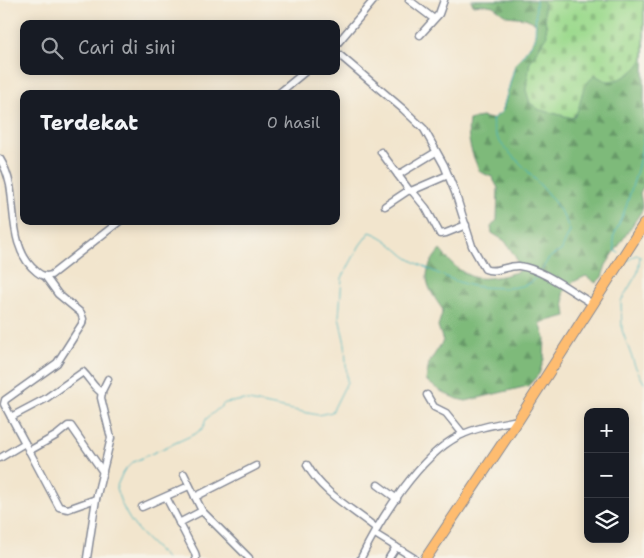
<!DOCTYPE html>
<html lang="id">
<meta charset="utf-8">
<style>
:root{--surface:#171b24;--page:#20242c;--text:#f1f3f6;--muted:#9ea1a6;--line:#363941}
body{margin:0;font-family:"Shantell Sans",sans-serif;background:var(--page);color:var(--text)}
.controls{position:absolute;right:15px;bottom:15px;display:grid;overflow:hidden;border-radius:10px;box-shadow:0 2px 12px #0003}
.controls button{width:45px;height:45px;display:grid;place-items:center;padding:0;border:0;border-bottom:1px solid var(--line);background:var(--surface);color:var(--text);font:25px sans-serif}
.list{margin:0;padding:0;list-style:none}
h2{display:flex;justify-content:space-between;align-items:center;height:65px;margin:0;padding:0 20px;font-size:21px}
h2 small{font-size:16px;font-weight:400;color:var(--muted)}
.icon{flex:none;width:28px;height:28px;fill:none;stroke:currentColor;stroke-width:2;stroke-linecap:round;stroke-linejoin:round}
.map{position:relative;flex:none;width:644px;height:558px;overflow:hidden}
.search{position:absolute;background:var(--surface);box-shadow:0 2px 12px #0003;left:20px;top:20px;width:320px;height:55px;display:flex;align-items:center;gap:12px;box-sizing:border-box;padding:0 18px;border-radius:10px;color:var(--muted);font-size:19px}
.panel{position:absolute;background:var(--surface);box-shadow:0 2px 12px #0003;left:20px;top:90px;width:320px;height:135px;border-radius:10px}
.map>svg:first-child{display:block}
</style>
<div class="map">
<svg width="644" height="558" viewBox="0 0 644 558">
<defs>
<pattern id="forest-firs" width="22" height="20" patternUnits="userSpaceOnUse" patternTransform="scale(1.25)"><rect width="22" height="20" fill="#7eba7a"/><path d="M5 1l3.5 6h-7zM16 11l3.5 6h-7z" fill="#669867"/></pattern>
<pattern id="cemetery-stones" width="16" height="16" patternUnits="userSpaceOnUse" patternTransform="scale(1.25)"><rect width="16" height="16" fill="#9eda8f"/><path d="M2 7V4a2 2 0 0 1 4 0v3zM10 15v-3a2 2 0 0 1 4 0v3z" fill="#88bb7e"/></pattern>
</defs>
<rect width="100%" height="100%" fill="#f7f3e8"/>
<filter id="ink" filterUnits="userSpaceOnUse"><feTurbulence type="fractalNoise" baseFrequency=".02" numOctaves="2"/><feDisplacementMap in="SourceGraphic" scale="10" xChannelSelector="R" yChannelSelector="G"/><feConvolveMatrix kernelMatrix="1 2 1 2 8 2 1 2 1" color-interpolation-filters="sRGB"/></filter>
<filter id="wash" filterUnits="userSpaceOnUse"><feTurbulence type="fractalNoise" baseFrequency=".0096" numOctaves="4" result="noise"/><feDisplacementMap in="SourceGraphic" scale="20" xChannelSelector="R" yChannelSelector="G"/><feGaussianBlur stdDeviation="1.12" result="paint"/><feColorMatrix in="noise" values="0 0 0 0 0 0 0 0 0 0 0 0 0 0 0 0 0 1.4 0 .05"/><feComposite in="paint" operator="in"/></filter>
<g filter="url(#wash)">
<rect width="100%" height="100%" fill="#f2e5cd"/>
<path fill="url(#forest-firs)" stroke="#4c746c" d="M471,0H644V185L640,193L643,209L606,265L602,277L596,283L586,276L573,282L563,293L566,316L540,323L545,338L544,359L539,374L528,386L466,401C450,398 437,390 426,380L429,363L443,341L438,326L443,310C426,286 419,274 440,250C449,261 459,272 473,277C483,281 509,275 519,271L516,258L505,241L492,233L491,227L497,220L498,188L492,177L480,172C472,155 466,139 469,120L481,117L492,119L502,112L515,65L535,39L536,23L525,18L507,16L493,6L482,4L473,5Z"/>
<path fill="url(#cemetery-stones)" stroke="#5c8476" d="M543,0H644C644,17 644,37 644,54C642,68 622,81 609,81C604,81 599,77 595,75C576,91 585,102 573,118L540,110L530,103L526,90L530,62L547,35Z"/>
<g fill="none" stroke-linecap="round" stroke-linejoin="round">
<g stroke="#45b4be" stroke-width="1">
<path d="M536,0L535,39L515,65L502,112L492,119C494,142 509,152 524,167C541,186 562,207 570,231L561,251C548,257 548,259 542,270"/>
<polyline points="619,253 615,251 613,238 626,207 638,167 644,135"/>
<polyline points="626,258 629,260 636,255 640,256 638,272 621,301 622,330 635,366 644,383"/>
<path d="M166,558C140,533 127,524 116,488L123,472L133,462L195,434L203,428L206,419L225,403L244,400L318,415L332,412L347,382L345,344L339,317L342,278L360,245L370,232C385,237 393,246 405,256C416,264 451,280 465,284C477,288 490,287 503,288C515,288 531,286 538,276"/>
</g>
</g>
</g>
<g filter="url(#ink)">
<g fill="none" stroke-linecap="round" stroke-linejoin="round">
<g stroke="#868a96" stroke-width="9">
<g id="minor">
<polyline points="409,0 434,19"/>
<polyline points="420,35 439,14 444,0"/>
<polyline points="336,45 374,0"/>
<path d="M336,52L403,109L424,129L444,165L455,192L472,246L485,269C496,274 508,265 519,266C543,269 572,292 593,304"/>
<polyline points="278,94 306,71"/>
<polyline points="381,152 409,190"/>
<path d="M0,159C5,167 8,176 10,185C15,213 11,252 37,272C42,276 45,277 51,275L120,221"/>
<polyline points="398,175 436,152"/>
<polyline points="412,191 426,208 440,234 446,233 466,225"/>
<polyline points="385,206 409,190 411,191 448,175"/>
<polyline points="427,395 434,407 446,413 463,434"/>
<path d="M11,417L45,399L83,372C90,379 93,387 102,393"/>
<polyline points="25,443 59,507 68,509 96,499"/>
<polyline points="29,451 57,435 68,426 71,426 103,472"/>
<polyline points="0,458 25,443 4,404 5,400 57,363 82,324 83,319 81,313 58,294 45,276"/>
<path d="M307,465C323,494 353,509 377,529"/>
<polyline points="184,474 202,511 249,558"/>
<polyline points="378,485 397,499"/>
<polyline points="166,497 195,553 196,558"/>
<polyline points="195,497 256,466"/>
<polyline points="142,507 189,486"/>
<polyline points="179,523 202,511"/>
<polyline points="375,534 414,558"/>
<polyline points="87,558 96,499 111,438 101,398 102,391 108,379"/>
<path d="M361,558C380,519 419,456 459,436C477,427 498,424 518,420"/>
<polyline points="389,558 396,547"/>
</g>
</g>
<g stroke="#868a96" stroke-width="12">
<polyline id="primary" points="426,558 519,419 644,224"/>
</g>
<use href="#minor" stroke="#fff" stroke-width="6"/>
<use href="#primary" stroke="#febc70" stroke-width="10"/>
</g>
</g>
</svg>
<div class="controls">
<button>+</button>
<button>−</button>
<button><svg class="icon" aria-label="layers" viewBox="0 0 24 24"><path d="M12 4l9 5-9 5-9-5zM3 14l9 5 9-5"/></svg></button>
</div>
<div class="search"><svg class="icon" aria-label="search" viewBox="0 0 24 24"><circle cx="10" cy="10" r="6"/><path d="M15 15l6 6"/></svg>Cari di sini</div>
<section class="panel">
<h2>Terdekat<small>0 hasil</small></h2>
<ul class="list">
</ul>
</section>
</div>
